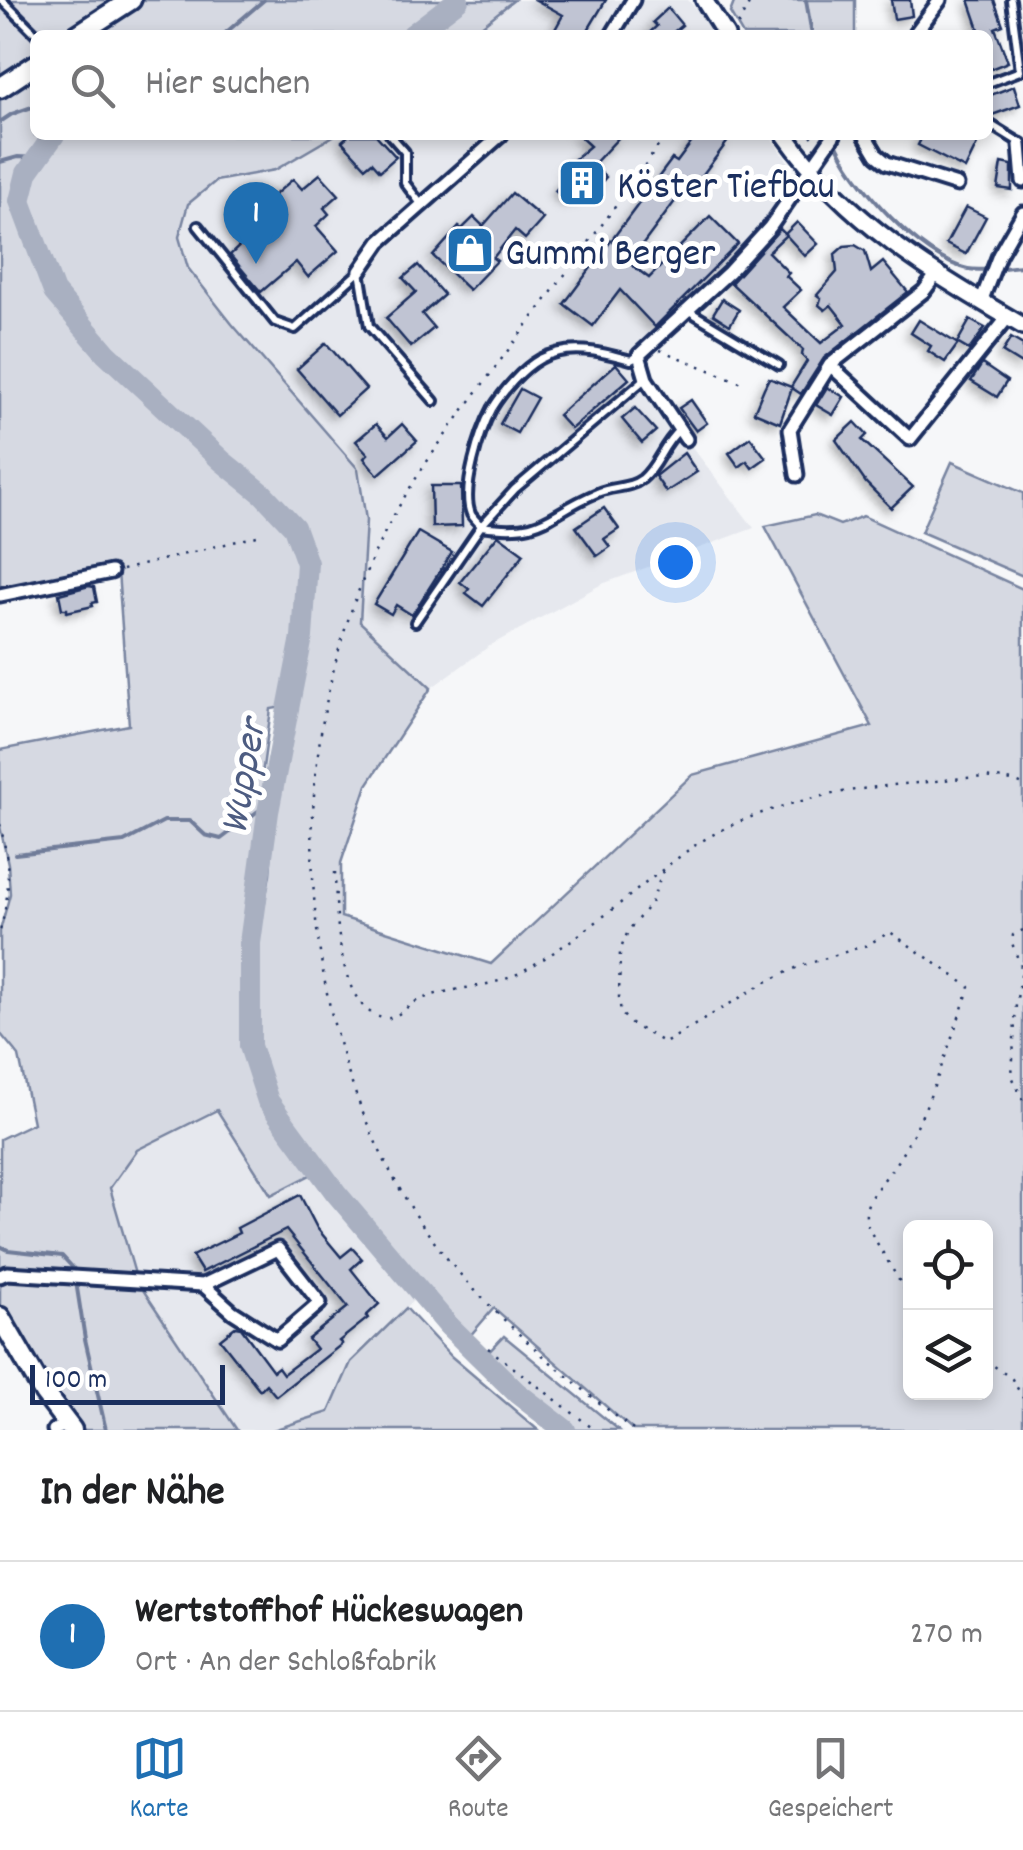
<!DOCTYPE html>
<html lang="de">
<meta charset="utf-8">
<style>
:root{--surface:#fff;--page:#f2f2f2;--text:#202124;--muted:#757577;--line:#e0e0e0;--accent:#1f6fb2}
body{margin:0;font-family:Dekko,sans-serif;background:var(--page);color:var(--text)}
.controls{position:absolute;right:30px;bottom:30px;display:grid;overflow:hidden;border-radius:15px;box-shadow:0 5px 15px #0003}
.controls button{width:90px;height:90px;display:grid;place-items:center;padding:0;border:0;border-bottom:2px solid var(--line);background:var(--surface);color:var(--text);font:50px sans-serif}
.scale{position:absolute;left:30px;bottom:25px;width:195px;box-sizing:border-box;padding-left:10px;border:5px solid #1b2f5e;border-top:0;font-size:28px;line-height:35px;white-space:nowrap;color:#1b2f5e;-webkit-text-stroke:8px #fff;paint-order:stroke}
.you{position:absolute;left:675px;top:562px;width:35px;height:35px;margin:-25px;border:8px solid #fff;border-radius:50%;background:#1a73e8;box-shadow:0 0 0 15px #1a73e833}
.badge{display:grid;place-items:center;width:65px;height:65px;border-radius:50%;background:var(--accent);color:#fff;font-size:32px;font-weight:700}
.pin{position:absolute;translate:-50% -82px;filter:drop-shadow(0 2px 5px #0008)}
.pin::after{content:'';position:absolute;top:52px;width:35px;height:30px;background:inherit;clip-path:polygon(0 0,100% 0,50% 100%)}
.list{margin:0;padding:0;list-style:none}
h2{display:flex;justify-content:space-between;align-items:center;height:130px;margin:0;padding:0 40px;font-size:42px}
h2 small{font-size:32px;font-weight:400;color:var(--muted)}
.list li{display:grid;grid-template-columns:65px 1fr auto;gap:30px;align-items:center;box-sizing:border-box;height:150px;padding:0 40px;border-top:2px solid var(--line)}
.list b{display:block;font-size:38px;white-space:nowrap}
.list p{margin:0;font-size:32px;white-space:nowrap;color:var(--muted)}
.list em{font-size:32px;font-style:normal;color:var(--muted)}
.icon{flex:none;width:55px;height:55px;fill:none;stroke:currentColor;stroke-width:2;stroke-linecap:round;stroke-linejoin:round}
.map{position:relative;flex:none;width:1023px;height:1430px;overflow:hidden}
.search{position:absolute;background:var(--surface);box-shadow:0 5px 15px #0003;left:30px;right:30px;top:30px;height:110px;display:flex;align-items:center;gap:25px;box-sizing:border-box;padding:0 35px;border-radius:15px;color:var(--muted);font-size:38px}
.sheet{height:280px;background:var(--surface)}
nav{display:flex;justify-content:space-around;align-items:center;box-sizing:border-box;height:140px;border-top:2px solid var(--line);background:var(--surface);font-size:28px;color:var(--muted)}
nav a{display:grid;justify-items:center;gap:5px}
nav .on{color:var(--accent)}
.map>svg:first-child{display:block}
</style>
<div class="map">
<svg width="1023" height="1430" viewBox="0 0 1023 1430">
<defs>
<filter id="shadow"><feDropShadow dx="-4.5" dy="4.5" stdDeviation="5" flood-color="#0004"/></filter>
</defs>
<rect width="100%" height="100%" fill="#f6f7f9"/>
<filter id="ink" filterUnits="userSpaceOnUse"><feTurbulence type="fractalNoise" baseFrequency=".01" numOctaves="2"/><feDisplacementMap in="SourceGraphic" scale="20" xChannelSelector="R" yChannelSelector="G"/><feConvolveMatrix kernelMatrix="1 2 1 2 8 2 1 2 1" color-interpolation-filters="sRGB"/></filter>
<g filter="url(#ink)">
<g fill="#e6e8ee">
<polygon points="514,0 688,0 706,20 711,35 470,35"/>
<polygon points="335,135 769,135 792,167 792,177 779,202 786,205 770,228 640,355 646,379 686,439 754,528 602,584 491,645 431,688 359,622 366,520 232,324 188,268 179,237 188,204 216,181 275,170"/>
<polygon points="218,1110 271,1195 326,1167 362,1221 423,1291 351,1362 329,1412 273,1430 237,1430 137,1281 110,1188 137,1150"/>
</g>
<g fill="#d6d9e2" stroke="#7884a0" stroke-width="2.5" fill-rule="evenodd">
<polygon points="0,0 514,0 470,35 35,35 35,65 0,81"/>
<polygon points="735,0 855,0 855,35 743,35 730,13"/>
<path d="M35,72V135H335L275,170L216,181L188,204L179,237L188,268L232,324L358,469L366,520L360,622L431,688L367,785L341,863V917L491,964L692,775L872,726L765,526L815,515L840,525L863,516L1023,589V1430H633L494,1308L468,1338L362,1221L326,1167L271,1195L217,1110L137,1150L110,1188L137,1281L237,1430H72L0,1317V1139L33,1123L19,1056L0,1033V931L10,894L8,864L0,826V750L129,725L118,571L0,592V98ZM283,707L270,874L261,923L274,797L262,775L271,709ZM910,1228H986V1392H910Z"/>
<polygon points="952,462 1023,493 1023,576 921,532"/>
<polygon points="406,1308 452,1357 538,1430 273,1430 329,1412 351,1362"/>
<polygon points="504,1336 619,1430 576,1430 502,1373 485,1356"/>
</g>
<g fill="none" stroke-linecap="round" stroke-linejoin="round">
<g stroke="#707c99" stroke-width="4">
<polyline points="806,0 812,35"/>
<polyline points="223,35 264,0"/>
<polyline points="0,122 12,114 35,106"/>
<path d="M835,140C851,182 922,260 968,269C984,272 1006,267 1023,266"/>
<polyline points="0,162 18,157 39,158"/>
<polyline points="15,854 124,842 164,821 190,821 205,835 221,839 258,811 268,812"/>
<polyline points="0,1246 8,1250 62,1256 74,1269 85,1339 106,1430"/>
</g>
<g stroke="#a9b0c1" stroke-width="22">
<polyline points="412,35 458,0"/>
<polyline points="54,135 27,173 20,201 54,292 106,353 222,461 263,494 294,527 307,563 302,637 268,812 250,943 250,1046 268,1101 336,1193 448,1325 517,1393 565,1430"/>
</g>
</g>
<g fill="#c0c4d3" stroke="#1b2f5e" stroke-width="2.5" filter="url(#shadow)">
<polygon points="536,0 606,0 585,35 552,35 563,15"/>
<polygon points="891,0 910,0 912,16 894,19"/>
<polygon points="969,0 994,0 1003,25 995,28 1008,62 988,70 988,35 981,35"/>
<polygon points="668,8 682,25 670,35 647,35 657,26 653,22"/>
<polygon points="1014,86 1020,105 992,115 988,96"/>
<polygon points="349,135 376,135 396,157 380,171 372,162 366,167 342,141"/>
<polygon points="578,135 621,135 593,165 606,177 593,192 588,188 579,198 566,201 555,191 570,173 564,168 590,146"/>
<polygon points="697,135 720,135 728,141 698,181 693,177 629,263 649,278 710,216 738,244 655,327 620,290 593,326 564,304 672,159 677,162"/>
<polygon points="923,135 968,135 979,140 965,169 918,145"/>
<polygon points="1002,163 1012,165 1012,190 998,188"/>
<polygon points="320,174 339,195 324,208 329,214 316,226 338,251 308,277 296,262 261,292 230,255 280,208 271,198 293,179 302,189"/>
<polygon points="512,193 543,219 525,239 515,230 493,258 497,261 469,290 433,256 459,227 462,229 474,217 483,226"/>
<polygon points="966,207 986,217 966,254 946,244"/>
<polygon points="797,222 818,244 805,256 785,234"/>
<polygon points="780,229 786,235 768,252 789,273 786,276 801,290 783,307 821,343 846,324 831,305 825,310 819,305 821,298 817,295 837,272 835,254 844,246 855,245 865,251 871,272 883,262 908,292 824,358 801,394 792,388 780,423 754,412 764,388 769,378 791,387 807,361 802,355 803,350 731,283"/>
<polygon points="418,265 444,295 422,314 434,328 411,347 386,318 416,292 403,278"/>
<polygon points="722,299 739,310 730,325 713,314"/>
<polygon points="919,320 958,344 945,362 928,351 931,346 911,333"/>
<polygon points="970,320 985,328 969,350 957,343"/>
<polygon points="1011,338 1023,345 1023,365 1002,352"/>
<polygon points="326,343 366,389 337,415 297,369"/>
<polygon points="616,364 629,379 571,429 558,415"/>
<polygon points="982,364 1007,381 997,397 971,381"/>
<polygon points="827,387 844,397 833,415 816,405"/>
<polygon points="520,389 537,398 517,433 500,424"/>
<polygon points="691,400 707,423 696,431 679,408"/>
<polygon points="635,408 656,431 642,443 622,419"/>
<polygon points="855,422 867,435 862,440 913,487 891,508 866,483 836,440"/>
<polygon points="376,424 388,437 402,424 417,441 378,475 364,458 368,454 356,441"/>
<polygon points="750,437 766,458 752,468 747,461 739,467 729,453"/>
<polygon points="684,453 697,472 666,492 655,476"/>
<polygon points="431,486 461,486 462,526 432,527"/>
<polygon points="604,508 619,529 604,539 610,547 597,556 576,527"/>
<polygon points="418,532 452,552 412,615 396,605 391,614 374,604"/>
<polygon points="498,535 524,554 483,606 466,593 469,589 460,582"/>
<polygon points="89,586 94,587 97,602 92,603 93,606 67,612 67,609 62,609 59,594"/>
<polygon points="300,1195 317,1228 341,1257 352,1248 362,1259 351,1269 379,1304 366,1316 368,1318 339,1341 342,1344 276,1396 266,1384 260,1390 220,1339 235,1327 241,1328 273,1371 278,1367 283,1374 316,1349 308,1339 348,1307 286,1230 202,1272 192,1256 239,1233 237,1228"/>
</g>
<g fill="none" stroke-linecap="round" stroke-linejoin="round">
<g stroke="#1b2f5e" stroke-width="14">
<g id="lane">
<polyline points="2,0 37,35"/>
<polyline points="988,83 1020,71 1011,0"/>
<polyline points="988,123 1022,144"/>
<polyline points="390,135 405,152 405,183 421,204"/>
<polyline points="198,226 275,322 295,329 360,271 369,326 434,401"/>
<polyline points="689,311 779,365"/>
<path d="M639,356L631,360C602,352 569,343 540,359C522,369 503,391 492,409C480,431 461,490 471,514C473,518 478,522 481,526L515,489L645,379"/>
<path d="M415,622L481,526C547,535 544,515 597,493C612,486 629,489 642,479C658,466 662,445 679,430"/>
</g>
</g>
<g stroke="#1b2f5e" stroke-width="19">
<g id="street">
<polyline points="612,35 633,0"/>
<polyline points="914,35 940,0"/>
<polyline points="865,135 877,155 887,163 957,185"/>
<polyline points="1020,145 1023,181"/>
<polyline points="360,271 380,242 501,135"/>
<polyline points="981,302 999,255 1023,213"/>
<polyline points="830,365 924,291 936,275"/>
<polyline points="686,439 646,379 639,355 729,272 770,227 834,135"/>
<polyline points="797,475 790,429 830,365 910,439 1008,317"/>
<polyline points="0,595 111,572"/>
<polyline points="0,1276 7,1273 203,1285 233,1312 277,1340 320,1303 278,1249 203,1285"/>
<polyline points="54,1430 68,1424"/>
</g>
</g>
<g stroke="#1b2f5e" stroke-width="22">
<g id="secondary">
<polyline points="704,0 726,35"/>
<path d="M785,135C847,222 933,274 1023,326"/>
</g>
</g>
<g stroke="#1b2f5e" stroke-width="25">
<g id="primary">
<polyline points="77,35 131,0"/>
<polyline points="0,88 35,65"/>
<polyline points="0,1317 44,1393 72,1430"/>
</g>
</g>
<g stroke="#1b2f5e" stroke-width="2.5" stroke-dasharray="2.5 8" stroke-linecap="butt">
<polyline points="738,25 751,0"/>
<polyline points="811,135 817,142"/>
<polyline points="660,350 742,383"/>
<polyline points="122,570 261,535"/>
<path d="M0,824C10,866 11,890 0,931"/>
<path d="M663,871L651,903L628,931L620,951L619,997L621,1013L631,1024L665,1043L764,983L798,967L867,945L890,932L970,987C947,1047 926,1126 886,1177C872,1195 859,1208 870,1231L910,1299"/>
<path d="M335,872C336,909 337,994 373,1014C395,1027 402,1007 419,1000C451,986 491,989 521,972C581,939 632,892 687,851C749,806 843,788 918,783C951,780 992,771 1023,785"/>
<polyline points="1023,930 1013,935 1012,943 1022,970 1016,1004 1012,1076 1023,1101"/>
<polyline points="488,1348 595,1430"/>
<polyline points="986,1360 1012,1379 1023,1398"/>
<path d="M633,1430C571,1380 506,1328 454,1267C291,1071 269,755 386,530C417,470 460,415 500,361C556,286 613,212 666,135"/>
</g>
<use href="#lane" stroke="#fff" stroke-width="6"/>
<use href="#street" stroke="#fff" stroke-width="11"/>
<use href="#secondary" stroke="#fff" stroke-width="15"/>
<use href="#primary" stroke="#fff" stroke-width="18"/>
</g>
</g>
<defs>
<g id="building-square" transform="scale(2.5)"><rect x="-9" y="-9" width="18" height="18" rx="4" fill="#1f6fb2" stroke="#fff"/><path d="M-4-6H4V6H1V3H-1V6H-4ZM-2.5-4.3h1.7v1.8h-1.7ZM.8-4.3h1.7v1.8H.8ZM-2.5-1h1.7V.8h-1.7ZM.8-1h1.7V.8H.8Z" fill="#fff"/></g>
<g id="shop-square" transform="scale(2.5)"><rect x="-9" y="-9" width="18" height="18" rx="4" fill="#1f6fb2" stroke="#fff"/><path d="M-5-2.5h2.3a2.7 3.5 0 0 1 5.4 0H5L5.5 6h-11ZM-1.5-2.5h3a1.5 2.3 0 0 0-3 0Z" fill="#fff"/></g>
</defs>
<g fill-rule="evenodd">
<use href="#building-square" x="582" y="183"/>
<use href="#shop-square" x="470" y="250"/>
</g>
<g text-anchor="middle" stroke-width="10" stroke-linejoin="round" paint-order="stroke">
<g font-size="40" fill="#1b2f5e" stroke="#fff" text-anchor="start">
<text x="617" y="197">Köster Tiefbau</text>
<text x="505" y="264">Gummi Berger</text>
</g>
<g font-size="42" font-style="italic" fill="#4d5c81" stroke="#fff">
<text transform="translate(240 776) rotate(-80)" y="15">Wupper</text>
</g>
</g>
</svg>
<div class="controls">
<button><svg class="icon" aria-label="locate" viewBox="0 0 24 24"><circle cx="12" cy="12" r="6"/><path d="M12 2v4M12 18v4M2 12h4M18 12h4"/></svg></button>
<button><svg class="icon" aria-label="layers" viewBox="0 0 24 24"><path d="M12 4l9 5-9 5-9-5zM3 14l9 5 9-5"/></svg></button>
</div>
<div class="scale">100 m</div>
<div class="you"></div>
<div class="pin badge" style="left:256px;top:264px">1</div>
<div class="search"><svg class="icon" aria-label="search" viewBox="0 0 24 24"><circle cx="10" cy="10" r="6"/><path d="M15 15l6 6"/></svg>Hier suchen</div>
</div>
<section class="sheet">
<h2>In der Nähe<small></small></h2>
<ul class="list">
<li><span class="badge">1</span><div><b>Wertstoffhof Hückeswagen</b><p>Ort · An der Schloßfabrik</p></div><em>270 m</em></li>
</ul>
</section>
<nav>
<a class="on"><svg class="icon" aria-label="map" viewBox="0 0 24 24"><path d="M3 6l6-2 6 2 6-2v14l-6 2-6-2-6 2zM9 4v14M15 6v14"/></svg>Karte</a>
<a><svg class="icon" aria-label="directions" viewBox="0 0 24 24"><path d="M12 3l9 9-9 9-9-9zM9 14v-3h6M13 9l2 2-2 2"/></svg>Route</a>
<a><svg class="icon" aria-label="saved" viewBox="0 0 24 24"><path d="M7 4h10v16l-5-4-5 4z"/></svg>Gespeichert</a>
</nav>
